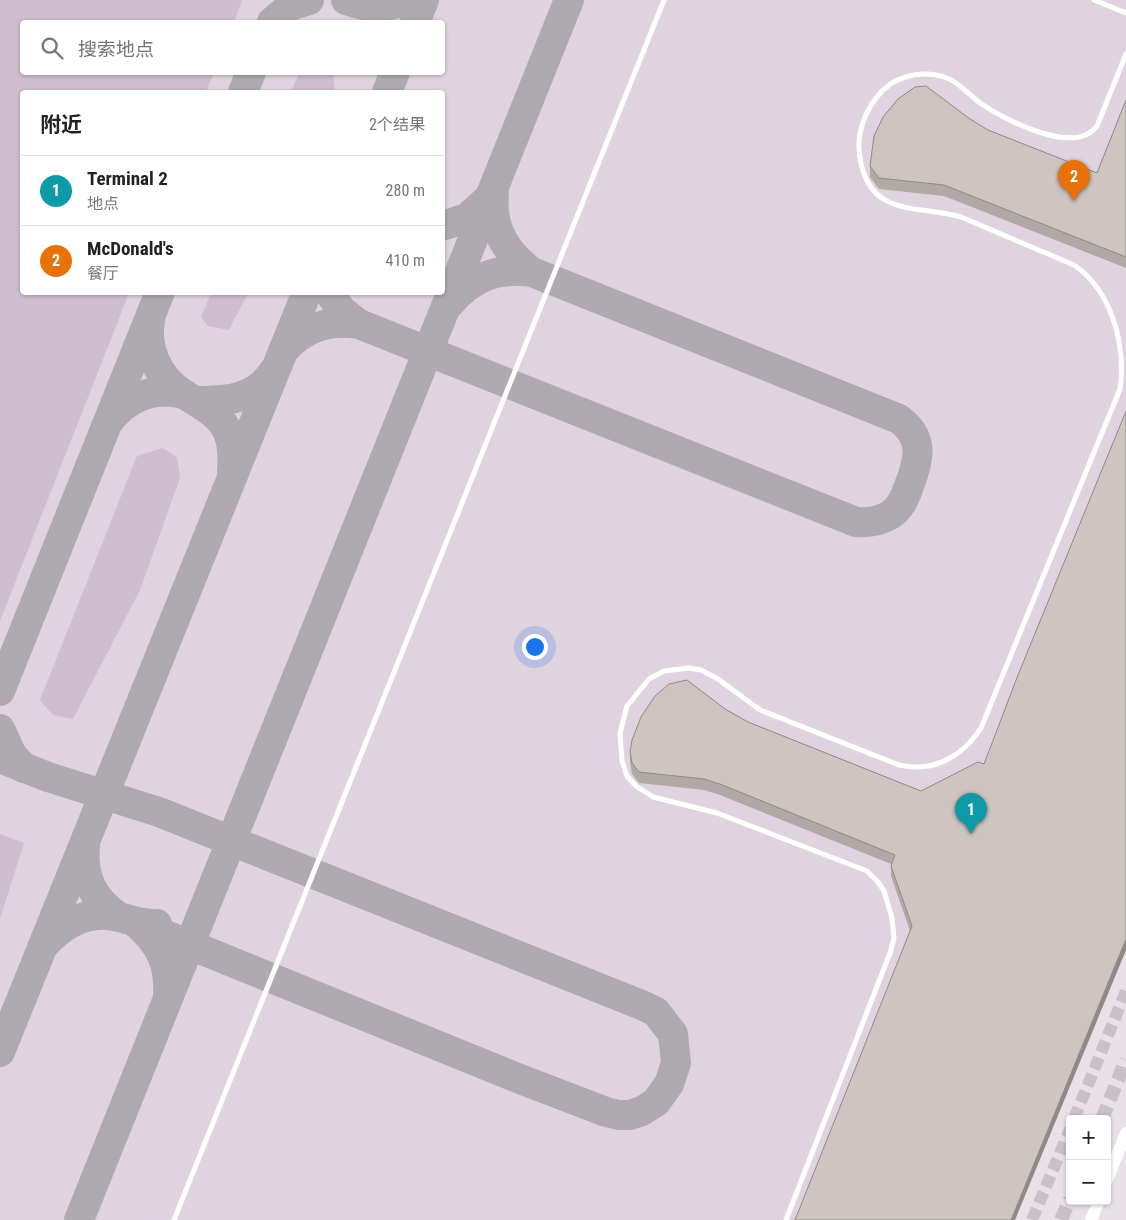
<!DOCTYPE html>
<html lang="zh">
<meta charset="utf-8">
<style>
:root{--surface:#fff;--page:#f6f6f6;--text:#222;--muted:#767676;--line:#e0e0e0;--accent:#af4822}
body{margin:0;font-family:"Roboto Condensed","Noto Sans SC",sans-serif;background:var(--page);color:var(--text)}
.controls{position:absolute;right:15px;bottom:15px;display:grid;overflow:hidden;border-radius:5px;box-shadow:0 1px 4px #0004}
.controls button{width:45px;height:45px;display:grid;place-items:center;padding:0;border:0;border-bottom:1px solid var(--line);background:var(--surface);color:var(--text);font:25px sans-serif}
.you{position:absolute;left:534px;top:646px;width:18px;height:18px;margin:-12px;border:4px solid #fff;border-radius:50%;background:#1a73e8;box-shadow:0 0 0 8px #1a73e833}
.badge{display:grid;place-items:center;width:32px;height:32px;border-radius:50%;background:var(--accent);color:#fff;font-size:16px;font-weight:700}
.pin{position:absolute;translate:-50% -41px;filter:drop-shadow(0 1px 2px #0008)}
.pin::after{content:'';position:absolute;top:26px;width:18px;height:15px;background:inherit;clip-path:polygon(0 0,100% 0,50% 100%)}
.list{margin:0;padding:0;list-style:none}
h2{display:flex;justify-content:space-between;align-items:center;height:65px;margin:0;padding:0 20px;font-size:21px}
h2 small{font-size:16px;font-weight:400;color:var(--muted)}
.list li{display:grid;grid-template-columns:32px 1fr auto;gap:15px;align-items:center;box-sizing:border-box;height:70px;padding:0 20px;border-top:1px solid var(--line)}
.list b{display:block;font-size:19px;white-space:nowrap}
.list p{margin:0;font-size:16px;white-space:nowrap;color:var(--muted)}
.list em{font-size:16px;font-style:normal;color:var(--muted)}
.icon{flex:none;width:28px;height:28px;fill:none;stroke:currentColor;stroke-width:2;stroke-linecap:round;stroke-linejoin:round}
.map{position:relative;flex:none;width:1126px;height:1220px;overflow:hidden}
.search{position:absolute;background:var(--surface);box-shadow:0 1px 4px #0004;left:20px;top:20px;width:425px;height:55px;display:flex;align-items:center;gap:12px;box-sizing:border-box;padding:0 18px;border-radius:5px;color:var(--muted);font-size:19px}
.panel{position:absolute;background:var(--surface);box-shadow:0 1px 4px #0004;left:20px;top:90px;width:425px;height:205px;border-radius:5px}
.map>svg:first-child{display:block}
</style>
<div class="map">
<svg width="1126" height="1220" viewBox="0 0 1126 1220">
<rect width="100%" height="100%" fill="#e8e1e8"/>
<path fill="#e0d3e0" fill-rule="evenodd" d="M0,0H1126V950L1015,1220H0ZM22,22H442V72H22ZM22,92H442V292H22Z"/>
<g fill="#cebecf">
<polygon points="0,0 242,0 234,22 22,22 22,72 214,73 206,92 22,92 22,292 129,293 0,621"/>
<polygon points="299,73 333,73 335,92 291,92"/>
<polygon points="211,293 248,293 229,330 208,326 201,317"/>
<polygon points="162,448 177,457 180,478 140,590 73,719 53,715 40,700 137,456"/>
<polygon points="0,834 24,843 0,919"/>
</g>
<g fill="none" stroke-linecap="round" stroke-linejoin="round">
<g stroke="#afaaaf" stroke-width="30">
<path d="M346,0C365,7 386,10 404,0"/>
<polyline points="272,22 292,5 309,0"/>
<polyline points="415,22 424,0"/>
<polyline points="243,92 251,72"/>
<polyline points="387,92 395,72"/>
<path d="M494,194C491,228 505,252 532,272"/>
<polyline points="442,226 467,218 490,197"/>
<polyline points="329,292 341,310 359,324"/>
<path d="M150,320C145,348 158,378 182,393C218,415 236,423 232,471"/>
<path d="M283,351C304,328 328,319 359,324L856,522C868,523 880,521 890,515C901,508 905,497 909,486C919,460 925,438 899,419L532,272C497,267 473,277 450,303"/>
<path d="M198,401C228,401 255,399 273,372"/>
<path d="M109,421C127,398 154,386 183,394"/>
<polyline points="0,691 160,292"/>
<polyline points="0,729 12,755 24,768"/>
<path d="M0,758L48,777L159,812L644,1006L656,1012L673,1034L676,1063L669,1084L656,1102L642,1111L630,1115H619L606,1112L515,1077L136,923C161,944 170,965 168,997"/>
<path d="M85,846C82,878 93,899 119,917"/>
<path d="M44,945C64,923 89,909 119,917C133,921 143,924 157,924"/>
<polyline points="0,1052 307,292"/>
<polyline points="79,1220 569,0"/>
</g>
<g stroke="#c8c1c8" stroke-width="12" stroke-dasharray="12 6" stroke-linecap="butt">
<polyline points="1074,1119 1126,991"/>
<polyline points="1032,1220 1070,1129"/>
</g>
<g stroke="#c8c1c8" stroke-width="14" stroke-dasharray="14 7" stroke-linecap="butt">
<polyline points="1102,1119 1126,1060"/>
<polyline points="1061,1220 1070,1199"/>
</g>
<g stroke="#fff" stroke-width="5">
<polyline points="1094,0 1126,13"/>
<polyline points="174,1220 664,0"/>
<path d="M786,1220L890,953L894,938L892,918L884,891L878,882L867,871L717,813L653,797L636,786L627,776L622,761L620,733L627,706L649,679L664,671L688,668L701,670L718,679L760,710L899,765C933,773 962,757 981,728L1120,389C1126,345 1112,291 1074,265L961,217C918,204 870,219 860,158C856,136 863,116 876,98C892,76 921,69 947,78C960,83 971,97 983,105C1008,121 1075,156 1097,126L1126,54"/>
</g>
<g stroke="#fff" stroke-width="12">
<polyline points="1107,1180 1126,1133"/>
<polyline points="1091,1220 1099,1201"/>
</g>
</g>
<g fill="#b1a9a5">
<polygon points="1126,100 1126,268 944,196 879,189 870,177 870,166 970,119 988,130 1097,173"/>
<polygon points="725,709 748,722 921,791 984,764 1126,950 910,931 891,876 891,864 720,795 704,790 639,783 632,774 630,763 630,752"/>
</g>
<polygon fill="#908a86" points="1126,939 1126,950 1015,1220 1011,1220"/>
<g fill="#cec5c0" stroke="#908a86">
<polygon points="926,86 970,119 988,130 1097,173 1126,100 1126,257 944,185 879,178 870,166 874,136 883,117 898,99 915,87"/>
<polygon points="1126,411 1126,939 1011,1220 795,1220 912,926 891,866 895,855 720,784 704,779 639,772 632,763 630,752 632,740 641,717 655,696 669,684 687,680 725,709 748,722 921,791 978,762 984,764 1018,675"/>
</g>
</svg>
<div class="controls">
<button>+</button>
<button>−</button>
</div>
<div class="you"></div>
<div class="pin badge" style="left:971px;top:834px;background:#0f9aa8">1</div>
<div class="pin badge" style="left:1074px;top:201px;background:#e8710a">2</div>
<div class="search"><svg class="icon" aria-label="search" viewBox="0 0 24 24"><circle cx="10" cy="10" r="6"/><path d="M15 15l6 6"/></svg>搜索地点</div>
<section class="panel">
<h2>附近<small>2个结果</small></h2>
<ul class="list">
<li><span class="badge" style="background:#0f9aa8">1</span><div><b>Terminal 2</b><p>地点</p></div><em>280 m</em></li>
<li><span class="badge" style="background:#e8710a">2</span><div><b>McDonald's</b><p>餐厅</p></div><em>410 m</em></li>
</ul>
</section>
</div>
